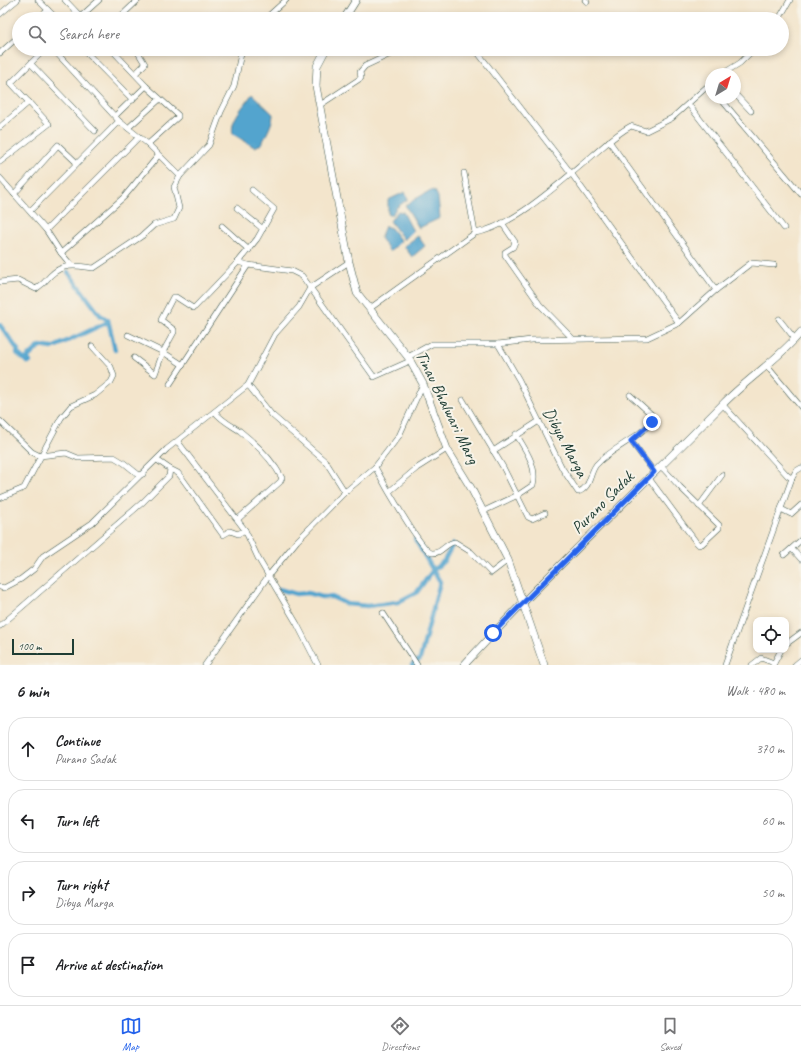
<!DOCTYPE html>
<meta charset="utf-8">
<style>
:root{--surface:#fff;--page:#f6f6f6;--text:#202124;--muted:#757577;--line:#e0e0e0;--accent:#2563eb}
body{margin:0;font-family:Caveat,sans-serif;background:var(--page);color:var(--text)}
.controls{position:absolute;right:12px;bottom:12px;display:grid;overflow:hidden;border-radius:8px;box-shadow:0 2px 6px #0003}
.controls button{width:36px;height:36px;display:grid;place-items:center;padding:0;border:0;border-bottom:1px solid var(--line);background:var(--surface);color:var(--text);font:20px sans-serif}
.compass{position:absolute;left:705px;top:68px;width:36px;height:36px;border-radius:50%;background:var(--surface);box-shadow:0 2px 6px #0003;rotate:38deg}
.scale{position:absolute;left:12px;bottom:10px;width:62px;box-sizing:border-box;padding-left:4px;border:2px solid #1f3d34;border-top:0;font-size:11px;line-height:14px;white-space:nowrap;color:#1f3d34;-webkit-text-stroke:3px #f7f3e8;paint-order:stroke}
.stop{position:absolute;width:12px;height:12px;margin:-9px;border:3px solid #2563eb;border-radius:50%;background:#fff}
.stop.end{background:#2563eb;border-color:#fff;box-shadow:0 1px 4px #0008}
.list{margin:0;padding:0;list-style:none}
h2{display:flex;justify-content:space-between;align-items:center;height:52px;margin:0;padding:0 16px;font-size:17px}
h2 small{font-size:13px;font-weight:400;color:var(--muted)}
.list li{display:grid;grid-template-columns:26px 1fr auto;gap:12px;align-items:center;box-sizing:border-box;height:64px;margin:0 8px 8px;padding:0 8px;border:1px solid var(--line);border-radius:16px}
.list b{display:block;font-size:15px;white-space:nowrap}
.list p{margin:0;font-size:13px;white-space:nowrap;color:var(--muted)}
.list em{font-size:13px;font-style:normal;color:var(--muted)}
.icon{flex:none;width:22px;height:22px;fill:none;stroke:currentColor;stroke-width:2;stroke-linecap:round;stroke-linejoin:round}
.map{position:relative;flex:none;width:801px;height:665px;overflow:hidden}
.search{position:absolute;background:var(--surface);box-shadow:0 2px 6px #0003;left:12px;right:12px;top:12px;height:44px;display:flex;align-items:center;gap:10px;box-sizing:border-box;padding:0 14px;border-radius:22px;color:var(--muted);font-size:15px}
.sheet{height:340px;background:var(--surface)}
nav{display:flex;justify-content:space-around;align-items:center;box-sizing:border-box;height:56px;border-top:1px solid var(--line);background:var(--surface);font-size:11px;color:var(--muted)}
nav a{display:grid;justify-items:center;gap:2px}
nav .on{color:var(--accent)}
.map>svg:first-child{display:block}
</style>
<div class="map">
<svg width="801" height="665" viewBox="0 0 801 665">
<rect width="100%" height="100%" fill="#f7f3e8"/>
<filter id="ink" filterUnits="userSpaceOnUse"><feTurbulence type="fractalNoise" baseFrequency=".025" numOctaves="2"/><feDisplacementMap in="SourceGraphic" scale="8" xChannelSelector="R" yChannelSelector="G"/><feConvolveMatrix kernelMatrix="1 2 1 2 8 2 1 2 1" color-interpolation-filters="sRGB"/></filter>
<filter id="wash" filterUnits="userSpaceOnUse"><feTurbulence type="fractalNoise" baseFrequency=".012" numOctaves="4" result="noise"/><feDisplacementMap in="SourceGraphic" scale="16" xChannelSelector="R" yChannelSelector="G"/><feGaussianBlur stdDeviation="0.9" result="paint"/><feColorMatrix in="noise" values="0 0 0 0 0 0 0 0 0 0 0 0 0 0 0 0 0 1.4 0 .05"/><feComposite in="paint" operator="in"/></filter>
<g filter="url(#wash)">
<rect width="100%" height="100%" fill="#f3e5cc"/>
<g fill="#53a4ce" stroke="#397081">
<path d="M252,94L273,114C273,124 266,134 262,144L254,147L233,134C229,120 245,105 252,94Z"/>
<polygon points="431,190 435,191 438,197 440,218 419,228 405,205"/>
<polygon points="405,192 408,199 396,208 392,215 388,215 388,200"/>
<polygon points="398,211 403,212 413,231 404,240 390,221"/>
<polygon points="385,226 391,228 401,241 390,252 380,238"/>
<polygon points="418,236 425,246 412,257 404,246"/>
</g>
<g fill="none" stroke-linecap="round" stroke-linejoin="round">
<g stroke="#53a4ce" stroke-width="4.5">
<polyline points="68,272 100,315 108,320 115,350"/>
<polyline points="0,325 18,350 17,353 27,362 30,362 27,358 40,346 52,348 106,323 108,320"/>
<polyline points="279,589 296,594 308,593 322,597 332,597 347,604 367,606 398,602 417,592 433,570 444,561 453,544"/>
<polyline points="412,665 420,659 440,582 415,539"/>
</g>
</g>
</g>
<g filter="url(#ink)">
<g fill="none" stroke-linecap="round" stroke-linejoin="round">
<g stroke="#3f564b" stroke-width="6">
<g id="street">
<polyline points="38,0 57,19"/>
<polyline points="65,0 82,18"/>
<polyline points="585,0 587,2"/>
<polyline points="0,14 17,0"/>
<polyline points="38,19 48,10"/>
<polyline points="78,19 99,0"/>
<polyline points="118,19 138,0"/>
<polyline points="265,19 286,0"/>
<polyline points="779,19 790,0"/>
<polyline points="53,49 119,121 148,144 180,176"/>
<polyline points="83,49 133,100"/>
<polyline points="111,49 146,86 178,115 178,117 148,144"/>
<polyline points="475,49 571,173 679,323"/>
<polyline points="0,53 19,36"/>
<polyline points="31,64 95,131"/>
<polyline points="135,74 145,64 136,49"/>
<polyline points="722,74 740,63 754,49"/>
<polyline points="735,94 751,111"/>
<polyline points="720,98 801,194"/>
<polyline points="320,105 361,78 360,72 365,66 401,49"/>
<polyline points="689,105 784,228"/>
<polyline points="115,116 146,86"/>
<polyline points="0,127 29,102"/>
<polyline points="128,128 160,99"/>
<polyline points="609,141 716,290"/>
<polyline points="0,162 49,124 11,83 45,49"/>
<polyline points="464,173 475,233"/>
<polyline points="0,178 46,230 61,253 71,265"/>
<polyline points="14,194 58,145 77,163"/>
<polyline points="237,208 263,229"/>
<polyline points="30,211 119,121"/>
<polyline points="502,223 515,242 513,247 505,252 505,255 540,305 573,339"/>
<polyline points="222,226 249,250"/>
<polyline points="46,230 139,137"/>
<polyline points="61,253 124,197 158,156"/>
<polyline points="248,265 238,262 257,239 274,209 252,190"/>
<path d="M0,282L18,280L36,289C42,285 46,281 50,276C64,262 77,266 94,268L142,236L154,225L174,219L179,208L174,187L180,176L209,145L221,112L234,86L242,49"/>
<path d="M369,309L475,233C513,227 562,181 592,156C605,145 616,134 631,126L646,131L672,118L711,83"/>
<polyline points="779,319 795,339"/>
<polyline points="128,335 163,352 183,365"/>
<path d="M498,344L519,380L562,468L578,492C591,488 589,474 596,465C610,449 636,440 652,422L651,414L630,395"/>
<polyline points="408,357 432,344 498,344 531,340 647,338 679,323 716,290 751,263 774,265"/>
<polyline points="134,358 155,374 163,352 174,332 174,330 161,320 173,297 176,297 193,308 195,307 238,262"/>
<polyline points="766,365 801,407"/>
<polyline points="170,384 248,265 292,271 302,276 374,377 410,361"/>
<polyline points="248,385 272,415 326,462 345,492"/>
<polyline points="463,400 503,467 528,517 532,519 545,513"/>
<polyline points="722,404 788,476 792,478 796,471 801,468"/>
<path d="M215,412C222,421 231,425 240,431C255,443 273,461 282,478L280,482L238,519"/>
<polyline points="0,421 32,452 40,456 66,453 78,458 114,457 124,463 139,475 143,474"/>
<polyline points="631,441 654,472"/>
<polyline points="178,442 245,530 258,558 297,624 318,665"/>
<polyline points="493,451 539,421"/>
<path d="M375,467C382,480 422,552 432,553C442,554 446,542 455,542L471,552L491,573L508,560"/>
<polyline points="170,469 178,473 182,478 223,535 230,531 238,534 245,530"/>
<polyline points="648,477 696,542 699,545 702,544 719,528 719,525 680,487 661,466"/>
<polyline points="390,491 417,468 447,449"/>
<polyline points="0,498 24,488 61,418 71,406 95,395 111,382 114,376 111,367 92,346"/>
<polyline points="699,506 722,475"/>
<polyline points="781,509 791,514 801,505"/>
<path d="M484,511L518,495L533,485C538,467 525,449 516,434"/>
<polyline points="792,549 801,559"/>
<polyline points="784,555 801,540"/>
<polyline points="0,587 4,588 21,579 34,569 43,556 92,523 167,449 248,385 275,334 299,307 310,288 349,262"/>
<polyline points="383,613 417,665"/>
<polyline points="0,626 143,502 169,476 170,469 157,460"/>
<polyline points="786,644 801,633"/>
<polyline points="205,665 269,575 297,541 345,492 375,467 399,436 423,384"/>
<polyline points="725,665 792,478"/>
<polyline points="752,665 761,658 774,663"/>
<polyline points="773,665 781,650"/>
<polyline points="795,665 801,660"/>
</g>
</g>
<g stroke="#3f564b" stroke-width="8">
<g id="secondary">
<polyline points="344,19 356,0"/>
<polyline points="326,49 317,66 316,86 349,262 357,293 408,357 423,384 447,449 471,488 508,560 544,665"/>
<path d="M464,665C547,574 637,492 723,404C747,379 779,359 801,332"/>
</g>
</g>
<use href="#street" stroke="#fff" stroke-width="5"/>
<use href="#secondary" stroke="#fff" stroke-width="7"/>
</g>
</g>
<g fill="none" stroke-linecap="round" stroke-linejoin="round" filter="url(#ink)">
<polyline stroke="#2563eb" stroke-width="5" points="493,633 654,472 631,441 652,422"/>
</g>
<g text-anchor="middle" stroke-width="4" stroke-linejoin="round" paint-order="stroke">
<g font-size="17" fill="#1f3d34" stroke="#f7f3e8">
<text transform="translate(448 407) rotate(64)" y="6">Tinau Bhalwari Marg</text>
<text transform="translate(566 442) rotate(62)" y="6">Dibya Marga</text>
<text transform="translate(602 502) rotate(-45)" y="6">Purano Sadak</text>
</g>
</g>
</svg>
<div class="controls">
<button><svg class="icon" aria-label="locate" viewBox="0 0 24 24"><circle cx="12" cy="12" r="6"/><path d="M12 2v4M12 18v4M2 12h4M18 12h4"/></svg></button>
</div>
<svg class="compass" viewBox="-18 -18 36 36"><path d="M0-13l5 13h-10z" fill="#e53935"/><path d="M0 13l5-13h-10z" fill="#757577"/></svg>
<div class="scale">100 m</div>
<div class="stop" style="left:493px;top:633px"></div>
<div class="stop end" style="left:652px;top:422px"></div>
<div class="search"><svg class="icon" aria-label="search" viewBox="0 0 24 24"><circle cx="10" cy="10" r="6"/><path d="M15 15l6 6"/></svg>Search here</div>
</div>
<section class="sheet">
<h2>6 min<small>Walk · 480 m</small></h2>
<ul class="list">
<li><svg class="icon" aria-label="ahead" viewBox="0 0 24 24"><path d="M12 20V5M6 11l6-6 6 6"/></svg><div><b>Continue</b><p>Purano Sadak</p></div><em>370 m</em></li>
<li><svg class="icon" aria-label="left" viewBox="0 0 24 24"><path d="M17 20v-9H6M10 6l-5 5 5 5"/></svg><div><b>Turn left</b></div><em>60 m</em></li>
<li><svg class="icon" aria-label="right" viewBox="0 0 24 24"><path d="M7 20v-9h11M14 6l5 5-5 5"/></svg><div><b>Turn right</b><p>Dibya Marga</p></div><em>50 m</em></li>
<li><svg class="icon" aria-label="arrive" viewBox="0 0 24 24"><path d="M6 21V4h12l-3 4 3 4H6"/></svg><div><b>Arrive at destination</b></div></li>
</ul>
</section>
<nav>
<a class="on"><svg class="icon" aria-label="map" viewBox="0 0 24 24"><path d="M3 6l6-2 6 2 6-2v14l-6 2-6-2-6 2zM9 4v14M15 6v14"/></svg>Map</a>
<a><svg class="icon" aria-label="directions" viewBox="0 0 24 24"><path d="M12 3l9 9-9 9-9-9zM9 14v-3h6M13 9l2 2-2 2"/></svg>Directions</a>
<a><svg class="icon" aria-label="saved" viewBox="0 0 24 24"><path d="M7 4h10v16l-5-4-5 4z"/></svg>Saved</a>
</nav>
